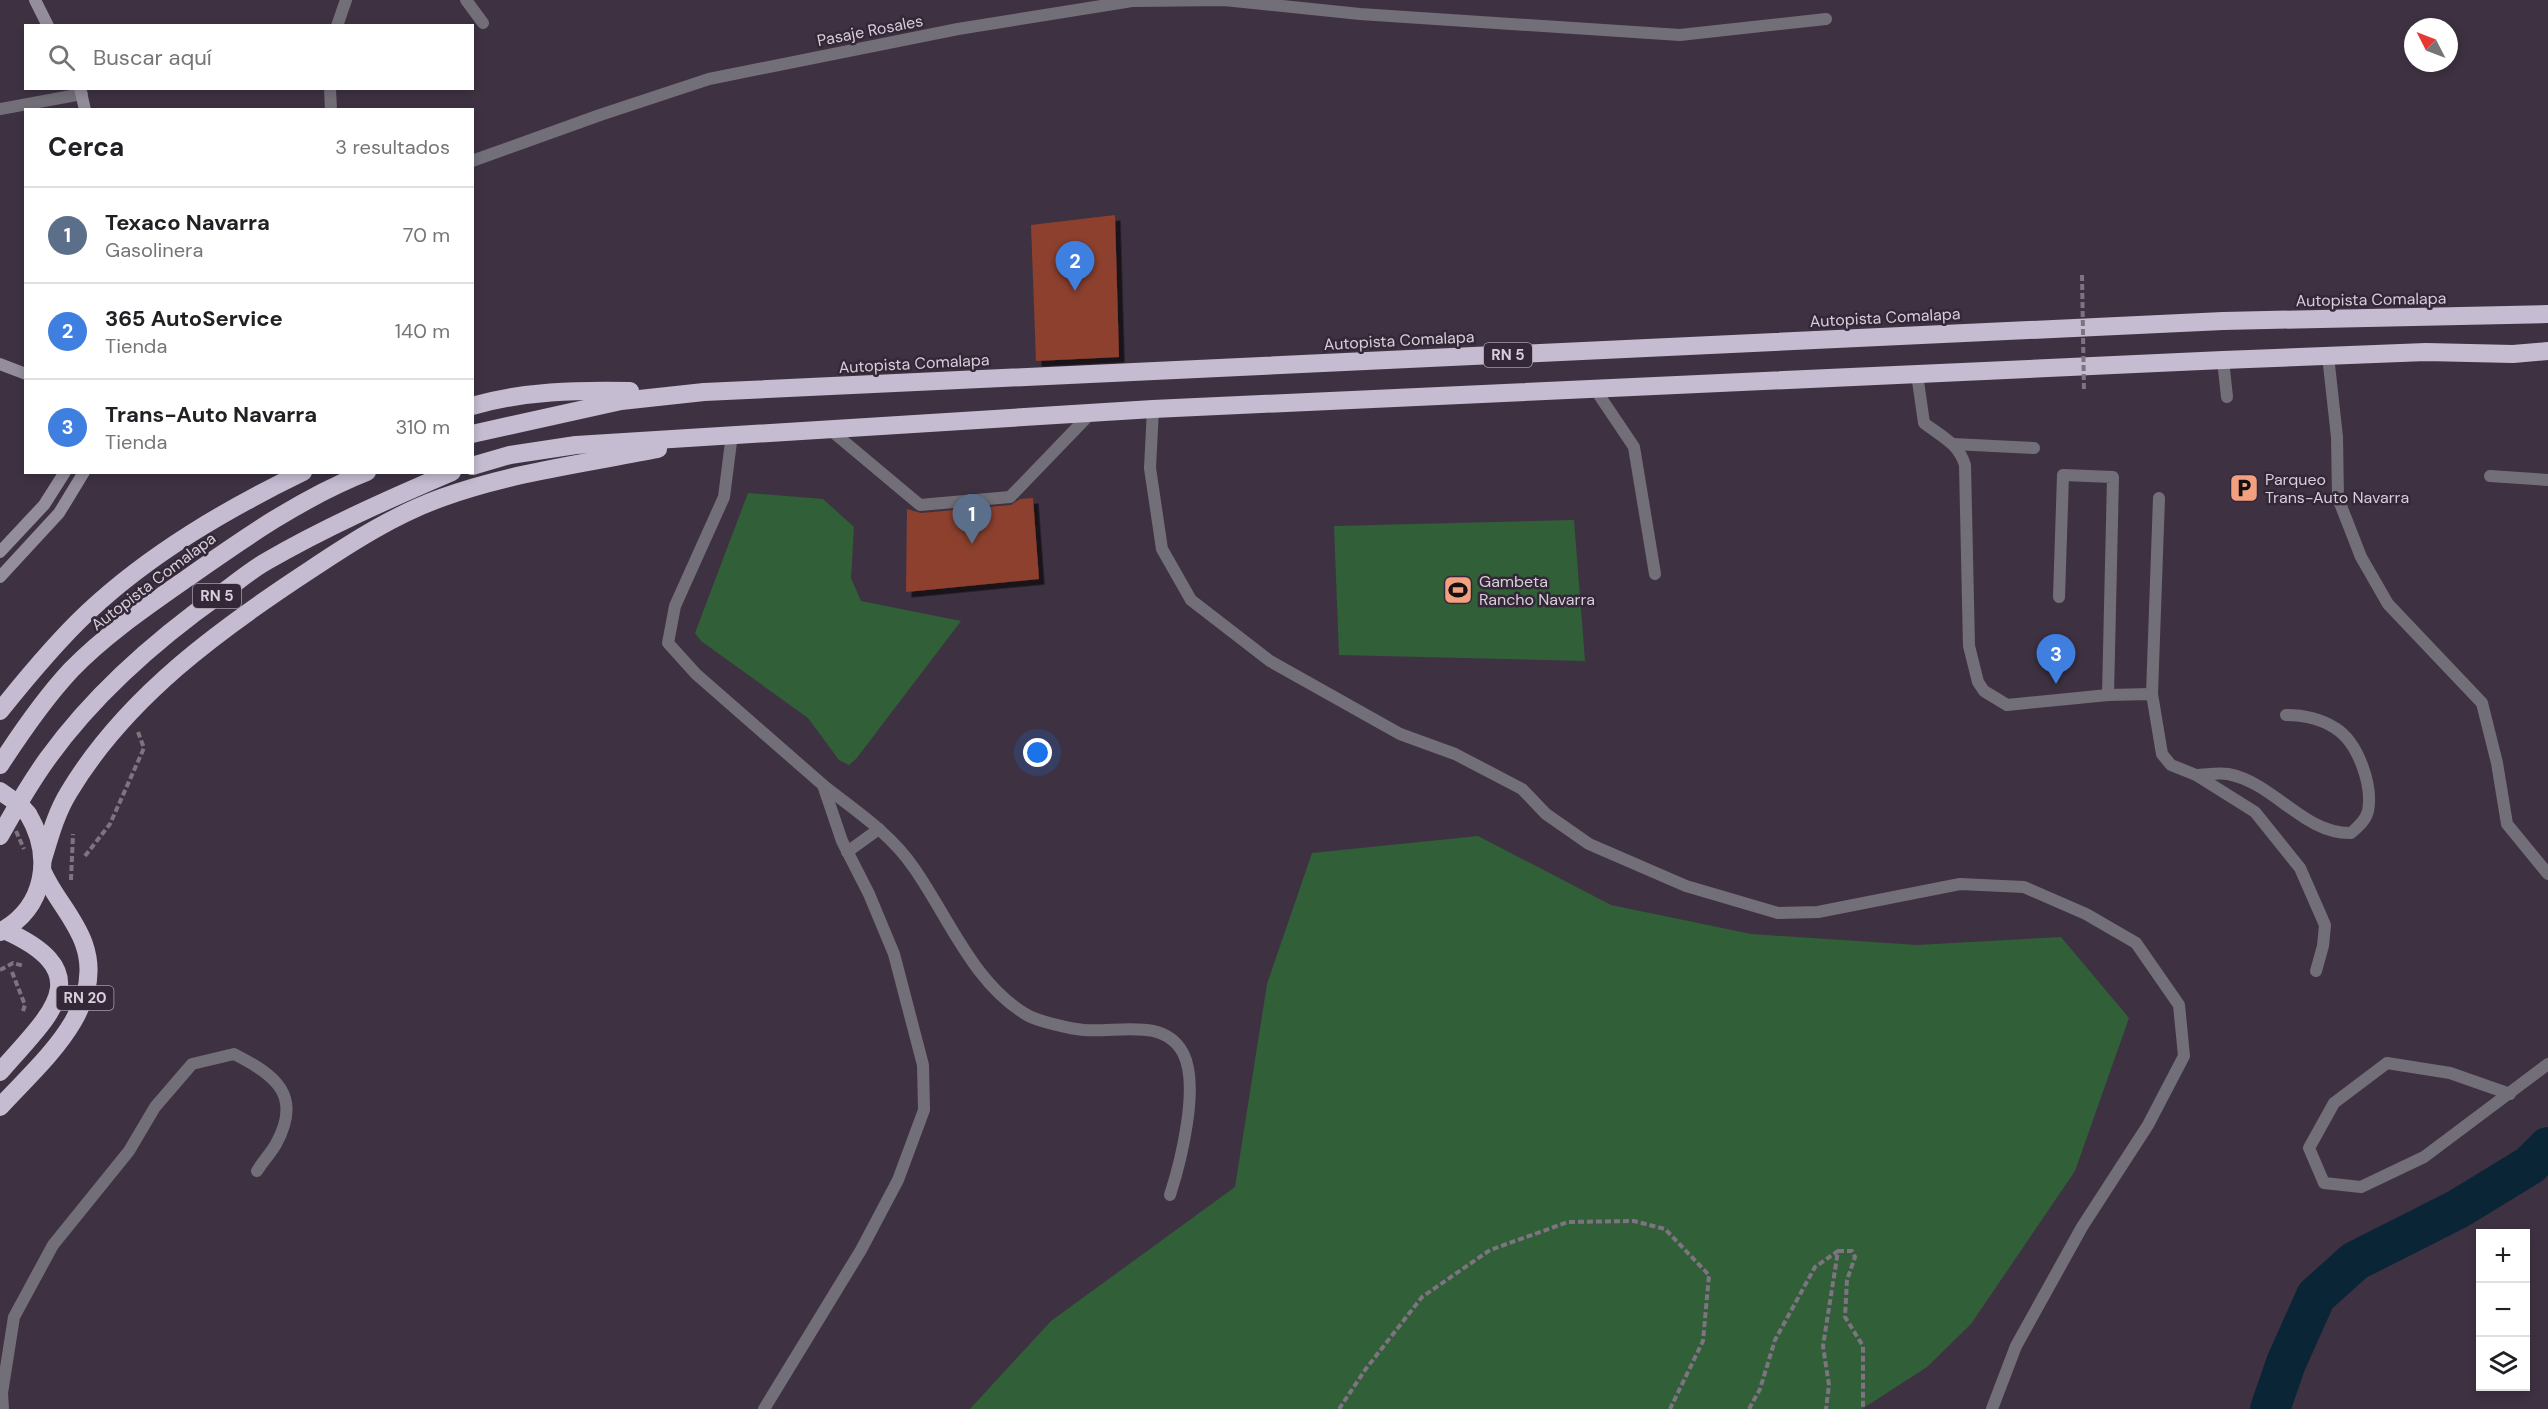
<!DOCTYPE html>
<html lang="es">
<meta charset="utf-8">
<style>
:root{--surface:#fff;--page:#f2f2f2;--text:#202124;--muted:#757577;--line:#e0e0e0;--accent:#d93025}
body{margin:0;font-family:"DM Sans",sans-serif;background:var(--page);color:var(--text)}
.controls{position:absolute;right:18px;bottom:18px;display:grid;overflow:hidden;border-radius:0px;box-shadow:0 3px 9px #0003}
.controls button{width:54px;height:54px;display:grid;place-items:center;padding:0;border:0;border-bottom:2px solid var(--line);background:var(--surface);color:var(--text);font:30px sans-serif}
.compass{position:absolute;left:2404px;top:18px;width:54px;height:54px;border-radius:50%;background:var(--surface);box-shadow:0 3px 9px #0003;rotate:312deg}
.you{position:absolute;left:1038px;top:753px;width:21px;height:21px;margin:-15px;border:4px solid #fff;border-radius:50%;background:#1a73e8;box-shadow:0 0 0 9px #1a73e833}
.badge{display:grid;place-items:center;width:39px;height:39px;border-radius:50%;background:var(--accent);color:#fff;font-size:20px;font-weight:700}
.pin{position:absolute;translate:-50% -50px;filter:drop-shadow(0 2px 3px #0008)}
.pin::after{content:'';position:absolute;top:32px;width:21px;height:18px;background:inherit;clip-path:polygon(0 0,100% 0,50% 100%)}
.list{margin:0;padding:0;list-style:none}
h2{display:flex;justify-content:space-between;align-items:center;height:78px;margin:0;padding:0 24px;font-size:26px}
h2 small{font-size:20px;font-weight:400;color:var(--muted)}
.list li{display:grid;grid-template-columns:39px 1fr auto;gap:18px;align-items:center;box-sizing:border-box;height:96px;padding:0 24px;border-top:2px solid var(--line)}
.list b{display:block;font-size:22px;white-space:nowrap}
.list p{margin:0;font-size:20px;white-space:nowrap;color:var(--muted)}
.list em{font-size:20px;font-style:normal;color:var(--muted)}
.icon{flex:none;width:33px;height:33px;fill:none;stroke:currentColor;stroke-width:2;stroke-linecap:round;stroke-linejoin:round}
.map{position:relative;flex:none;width:2548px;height:1409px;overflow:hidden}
.search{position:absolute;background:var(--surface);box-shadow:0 3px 9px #0003;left:24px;top:24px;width:450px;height:66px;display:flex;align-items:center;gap:15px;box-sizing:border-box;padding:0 21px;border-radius:0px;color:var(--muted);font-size:22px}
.panel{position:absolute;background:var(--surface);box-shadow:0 3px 9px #0003;left:24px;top:108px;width:450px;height:366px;border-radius:0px}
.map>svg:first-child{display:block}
</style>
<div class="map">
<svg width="2548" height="1409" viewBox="0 0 2548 1409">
<defs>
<filter id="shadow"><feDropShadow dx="5.5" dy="5.5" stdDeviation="0" flood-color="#0009"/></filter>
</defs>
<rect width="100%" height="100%" fill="#3e3242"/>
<g fill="#315f38">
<polygon points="748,493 823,499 854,527 851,578 861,601 961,621 856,759 849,765 839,760 808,718 701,641 695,633"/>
<polygon points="1574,520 1585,661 1339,655 1334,526"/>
<polygon points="1478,836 1611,905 1751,934 1917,945 2061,937 2129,1018 2075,1171 1971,1324 1927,1367 1862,1409 970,1409 1051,1321 1235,1187 1267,984 1312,853"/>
</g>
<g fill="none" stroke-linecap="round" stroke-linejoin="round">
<polyline stroke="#0a2535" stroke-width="40" points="2270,1409 2286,1363 2316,1296 2355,1261 2458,1209 2530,1165 2548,1147"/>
</g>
<g fill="#8d3f2d" filter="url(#shadow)">
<polygon points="1115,215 1119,357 1036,361 1031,225"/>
<polygon points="1033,498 1039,579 906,592 907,509 921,513 1011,505 1020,499"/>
</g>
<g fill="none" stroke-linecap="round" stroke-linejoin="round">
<g stroke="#7e7481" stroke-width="4" stroke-dasharray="6 3" stroke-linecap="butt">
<polyline points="85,856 110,824 144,748 138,732"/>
<polyline points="71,880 73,834"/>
<polyline points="0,970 13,963 24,966"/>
<polyline points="12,972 25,1005 22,1014"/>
<polyline points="1838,1251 1852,1251 1855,1257 1847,1280 1845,1317 1863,1346 1863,1409"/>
<polyline points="1339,1409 1365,1370 1422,1297 1490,1250 1568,1222 1634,1221 1665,1229 1709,1275 1703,1341 1670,1409"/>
<polyline points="1749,1409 1760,1389 1775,1340 1815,1267 1838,1251 1823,1346 1829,1385 1826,1409"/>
</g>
<g stroke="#736f78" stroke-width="12">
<polyline points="2328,356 2337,437 2338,498 2361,557 2388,604 2482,703 2497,763 2507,824 2548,874"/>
<polyline points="2223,360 2227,397"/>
<path d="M1917,374L1924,423C1941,436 1959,444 1965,465L1969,646L1978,682L1984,691L2007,705L2108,695L2152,694L2162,754L2171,765L2196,775L2255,812L2300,868L2325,925L2323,946L2316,971"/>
<polyline points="1595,389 1634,447 1655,574"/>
<polyline points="1153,409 1150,468 1162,549 1191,600 1270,661 1400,734 1455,754 1522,789 1546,814 1589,844 1686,886 1778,913 1818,912 1960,884 2024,887 2086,914 2136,943 2179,1005 2184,1056 2148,1125 2082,1227 2016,1346 1992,1409"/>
<polyline points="828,428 920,505 1010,497 1091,413"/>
<polyline points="732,434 724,497 675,606 668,643 696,674 823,785 842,841 869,894 894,954 923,1065 924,1110 898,1180 861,1250 764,1409"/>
<polyline points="1953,444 2034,448"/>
<polyline points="2059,597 2063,475 2113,477 2108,695"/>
<polyline points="2152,694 2159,498"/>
<path d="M2196,775C2206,775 2218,772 2228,774C2275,783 2303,834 2351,833C2358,827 2366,820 2368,811C2373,785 2358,742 2335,728C2321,719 2302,715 2286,715"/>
<path d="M824,786C856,811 891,834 914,868C949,918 973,983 1027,1015C1037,1021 1071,1029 1084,1030C1117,1033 1164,1017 1183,1053C1200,1085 1181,1161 1170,1195"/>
<polyline points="847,852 879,829"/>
<polyline points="2510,1094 2450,1073 2387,1063 2334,1103 2309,1148 2324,1183 2361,1187 2424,1157 2548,1064"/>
<path d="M3,1409L2,1393L14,1317L53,1245L129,1151L155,1107L192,1064L234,1054C275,1075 303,1095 276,1144C271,1153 263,1161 257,1171"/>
</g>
<g stroke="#736f78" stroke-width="12">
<polyline points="466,0 483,23"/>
<polyline points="337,26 346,0"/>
<polyline points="330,88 331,110"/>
<polyline points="0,109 82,94"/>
<polyline points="472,161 600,115 709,79 958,29 1132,1 1224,0 1360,14 1680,35 1826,19"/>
<polyline points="2490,476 2548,480"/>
</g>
<g stroke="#948e9c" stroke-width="12">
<polyline points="35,0 48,26"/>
<polyline points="80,88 85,110"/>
<polyline points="0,364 26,374"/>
<polyline points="0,552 44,505 65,472"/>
<polyline points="0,577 59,513 84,472"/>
</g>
<g stroke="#c5bcd1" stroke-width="18">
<path d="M472,406C524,391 577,390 630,391"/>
<polyline points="472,434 621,401 704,392 2223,321 2548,314"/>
<polyline points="472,466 510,455 576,445 1153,409 2223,360 2426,352 2513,354 2548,351"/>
<path d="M0,711C28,676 56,642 88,612C151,553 227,509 303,472"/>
<path d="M0,765C22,731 44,699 71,670C105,635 146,607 186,579C243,539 301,498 367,472"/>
<path d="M0,836C15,809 30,783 48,758C95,693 157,639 222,593C237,582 251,570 267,561C326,527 389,499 452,472"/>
<path d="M43,859C50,836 56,813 69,792C126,697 220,629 310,570C352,542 394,515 441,498C510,473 586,463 658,449"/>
<path d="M0,932C46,907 53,856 28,814"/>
<path d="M0,1072C48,1016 103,974 4,930"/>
<path d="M0,1107C39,1064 107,1009 84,944C75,918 54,897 43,872"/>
</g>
<g stroke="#7e7481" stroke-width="4" stroke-dasharray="6 3" stroke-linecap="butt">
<polyline points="2082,275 2084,392"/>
<polyline points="16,831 24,849"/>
</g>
<polyline stroke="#c5bcd1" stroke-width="18" points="0,791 20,805 28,814"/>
</g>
<defs>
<g id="parking-square" transform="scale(1.5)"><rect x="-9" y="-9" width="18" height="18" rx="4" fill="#f3a081" stroke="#342838"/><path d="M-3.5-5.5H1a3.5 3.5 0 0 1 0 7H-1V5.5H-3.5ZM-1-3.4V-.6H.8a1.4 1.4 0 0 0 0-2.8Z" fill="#111"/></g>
<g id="stadium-square" transform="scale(1.5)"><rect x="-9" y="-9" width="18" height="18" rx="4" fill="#f3a081" stroke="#342838"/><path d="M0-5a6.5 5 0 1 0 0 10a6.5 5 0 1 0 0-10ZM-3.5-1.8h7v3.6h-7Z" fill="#111"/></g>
</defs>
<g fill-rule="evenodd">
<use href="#parking-square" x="2244" y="488"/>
<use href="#stadium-square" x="1458" y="590"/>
</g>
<g text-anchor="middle" stroke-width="5" stroke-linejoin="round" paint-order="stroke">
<g fill="#342838" stroke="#a59ca8" stroke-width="1.5">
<rect x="1484" y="343" width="48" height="24" rx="4.5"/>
<rect x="193" y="584" width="48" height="24" rx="4.5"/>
<rect x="56.5" y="986" width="57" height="24" rx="4.5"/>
</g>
<g font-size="15" font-weight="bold" fill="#d6ced8">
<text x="1508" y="360">RN 5</text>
<text x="217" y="601">RN 5</text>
<text x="85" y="1003">RN 20</text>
</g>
<g font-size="16" fill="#d6ced8" stroke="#342838">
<text transform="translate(870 30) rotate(-11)" y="6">Pasaje Rosales</text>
<text transform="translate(2371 299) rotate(-1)" y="6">Autopista Comalapa</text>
<text transform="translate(1885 317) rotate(-3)" y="6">Autopista Comalapa</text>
<text transform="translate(1399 340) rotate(-3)" y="6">Autopista Comalapa</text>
<text transform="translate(914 363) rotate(-3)" y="6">Autopista Comalapa</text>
<text transform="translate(153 581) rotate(-37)" y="6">Autopista Comalapa</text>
</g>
<g font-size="16" fill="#d6ced8" stroke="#342838" text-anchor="start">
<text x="2265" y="485">Parqueo<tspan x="2265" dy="18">Trans-Auto Navarra</tspan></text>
<text x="1479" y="587">Gambeta<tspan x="1479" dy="18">Rancho Navarra</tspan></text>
</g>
</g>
</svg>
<div class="controls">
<button>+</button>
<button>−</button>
<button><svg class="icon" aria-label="layers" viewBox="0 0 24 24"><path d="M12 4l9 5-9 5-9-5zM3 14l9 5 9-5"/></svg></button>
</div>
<svg class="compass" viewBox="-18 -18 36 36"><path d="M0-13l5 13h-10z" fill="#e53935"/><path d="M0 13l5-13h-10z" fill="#757577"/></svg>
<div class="you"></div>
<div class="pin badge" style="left:972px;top:544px;background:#5c6f8a">1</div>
<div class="pin badge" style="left:1075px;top:291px;background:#3f7fe0">2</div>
<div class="pin badge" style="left:2056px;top:684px;background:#3f7fe0">3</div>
<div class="search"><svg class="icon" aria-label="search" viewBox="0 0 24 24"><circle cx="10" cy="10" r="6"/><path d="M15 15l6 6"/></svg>Buscar aquí</div>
<section class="panel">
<h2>Cerca<small>3 resultados</small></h2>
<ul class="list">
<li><span class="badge" style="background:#5c6f8a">1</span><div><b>Texaco Navarra</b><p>Gasolinera</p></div><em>70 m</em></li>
<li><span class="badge" style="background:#3f7fe0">2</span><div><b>365 AutoService</b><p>Tienda</p></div><em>140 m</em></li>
<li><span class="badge" style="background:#3f7fe0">3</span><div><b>Trans-Auto Navarra</b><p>Tienda</p></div><em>310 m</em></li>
</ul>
</section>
</div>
